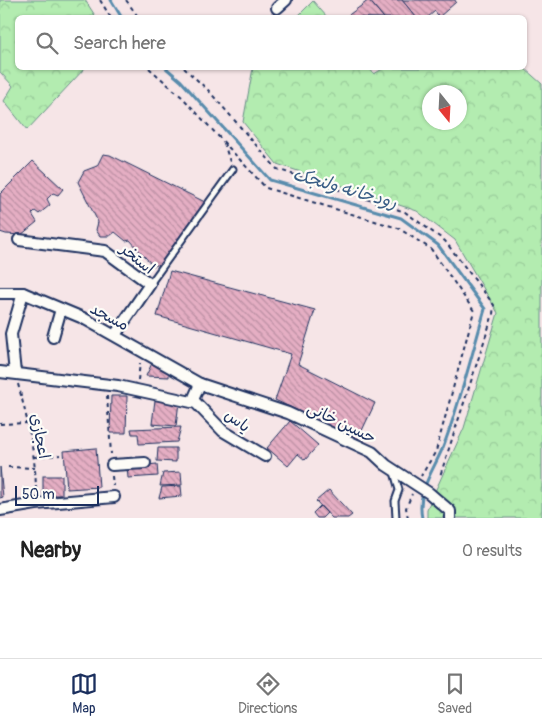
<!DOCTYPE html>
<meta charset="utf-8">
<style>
:root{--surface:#fff;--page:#f2f2f2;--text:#222;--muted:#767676;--line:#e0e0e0;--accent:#1b2f5e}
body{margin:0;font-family:Pangolin,"Playpen Sans Arabic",sans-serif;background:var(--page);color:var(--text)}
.compass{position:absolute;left:422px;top:85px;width:45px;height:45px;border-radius:50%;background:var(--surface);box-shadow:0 1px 4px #0004;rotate:162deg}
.scale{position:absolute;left:15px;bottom:12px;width:84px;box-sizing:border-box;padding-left:5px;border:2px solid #1b2f5e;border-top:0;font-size:14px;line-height:18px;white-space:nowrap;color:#1b2f5e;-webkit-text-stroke:4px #fdfcf7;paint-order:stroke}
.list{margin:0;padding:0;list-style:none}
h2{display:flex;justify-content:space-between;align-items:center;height:65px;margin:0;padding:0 20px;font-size:21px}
h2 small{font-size:16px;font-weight:400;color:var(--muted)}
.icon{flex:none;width:28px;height:28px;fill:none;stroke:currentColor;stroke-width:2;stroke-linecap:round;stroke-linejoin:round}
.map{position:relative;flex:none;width:542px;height:518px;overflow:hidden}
.search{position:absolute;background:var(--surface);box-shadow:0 1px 4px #0004;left:15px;right:15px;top:15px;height:55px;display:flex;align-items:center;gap:12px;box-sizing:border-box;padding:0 18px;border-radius:8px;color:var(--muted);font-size:19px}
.sheet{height:140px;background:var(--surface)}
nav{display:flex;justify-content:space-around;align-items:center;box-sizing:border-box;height:70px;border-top:1px solid var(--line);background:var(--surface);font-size:14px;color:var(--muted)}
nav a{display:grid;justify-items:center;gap:2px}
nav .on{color:var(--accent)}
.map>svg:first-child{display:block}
</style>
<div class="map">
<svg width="542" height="518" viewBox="0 0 542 518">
<defs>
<pattern id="forest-crowns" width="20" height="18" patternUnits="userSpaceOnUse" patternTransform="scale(1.25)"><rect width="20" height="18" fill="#b3ecb0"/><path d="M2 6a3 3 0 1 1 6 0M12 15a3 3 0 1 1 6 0" fill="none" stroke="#99cb9a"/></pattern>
<pattern id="building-back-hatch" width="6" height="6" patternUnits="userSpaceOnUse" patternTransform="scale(1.25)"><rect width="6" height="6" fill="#e5aec3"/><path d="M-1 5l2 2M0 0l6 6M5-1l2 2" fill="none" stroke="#b98ea2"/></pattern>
</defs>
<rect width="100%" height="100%" fill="#f6e5e7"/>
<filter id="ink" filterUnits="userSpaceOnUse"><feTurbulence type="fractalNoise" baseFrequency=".02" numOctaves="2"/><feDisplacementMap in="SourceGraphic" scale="10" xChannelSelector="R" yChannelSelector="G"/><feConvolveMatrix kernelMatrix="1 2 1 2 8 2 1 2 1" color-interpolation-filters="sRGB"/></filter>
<g filter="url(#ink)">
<g fill="url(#forest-crowns)" stroke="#678e87" fill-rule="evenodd">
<polygon points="0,0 85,0 96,17 18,18 18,68 85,68 27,130 4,101 13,86 0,72"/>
<polygon points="313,1 327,17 297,17"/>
<path d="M253,68H369L374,74L384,68H524L542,84V518H427V509L464,428L498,313L455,240L417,211L277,164L243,122ZM430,92H460V122H430Z"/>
</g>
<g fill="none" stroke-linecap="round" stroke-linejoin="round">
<g stroke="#588cad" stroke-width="3">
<polyline points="111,0 122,18"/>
<path d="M166,68L181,81L270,180L401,218L438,245L485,309C472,354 461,399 445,442C436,468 416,489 422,518"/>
</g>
</g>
<g fill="url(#building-back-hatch)" stroke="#1b2f5e">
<polygon points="369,0 384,18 346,17"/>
<polygon points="369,0 402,0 417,18 384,18"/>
<polygon points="402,0 455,0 456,2 439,17 435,11 427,18 417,18"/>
<polygon points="103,154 110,155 207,203 161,264 153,266 130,240 126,241 115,232 110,236 100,236 96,230 98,222 78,182 84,171 97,166"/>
<polygon points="33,161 63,189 58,195 53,193 47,199 50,205 39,214 35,211 32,214 37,222 21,235 6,234 0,232 0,194"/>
<polygon points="170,271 315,310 298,364 375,403 358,439 275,400 291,354 157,316"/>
<polygon points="153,361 169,369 169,377 146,376"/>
<polygon points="111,396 127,396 126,433 110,433"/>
<polygon points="155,400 179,402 176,426 152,424"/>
<polygon points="290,421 318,445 305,460 298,454 288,466 267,448"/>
<polygon points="181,427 177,442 139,444 138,434 132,434 131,429"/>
<polygon points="96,448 99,487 67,489 64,451"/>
<polygon points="158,448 176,448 176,462 157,461"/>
<polygon points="157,464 158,476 128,478 127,467"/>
<polygon points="0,467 3,497 0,498"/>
<polygon points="181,472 182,485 160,486 163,473"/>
<rect x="43" y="476" width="19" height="19"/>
<polygon points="181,486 182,496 159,498 162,487"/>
<polygon points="329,490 352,515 348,518 332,518 316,501"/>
<polygon points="320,506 327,513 322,518 317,518 313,513"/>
</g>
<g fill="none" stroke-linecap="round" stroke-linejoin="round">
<g stroke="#1b2f5e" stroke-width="9">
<g id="lane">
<polyline points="150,284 233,169"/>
<polyline points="394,472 399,490 395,501 396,518"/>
</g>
</g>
<g stroke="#1b2f5e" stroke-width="14">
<g id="street">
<polyline points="277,8 286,0"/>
<polyline points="19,240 105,251 150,284 115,335"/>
<polyline points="0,293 23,293 83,318 200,384 288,413 372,452 386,465 429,493 450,511 450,518"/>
<polyline points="53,337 61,309"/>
<polyline points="0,372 118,386 196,403 223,431 265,456"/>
<polyline points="15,373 11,334 23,293"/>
<polyline points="192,402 200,384"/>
<polyline points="112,465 145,463"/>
<polyline points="0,510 36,504 114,497"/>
</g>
</g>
<g stroke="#1b2f5e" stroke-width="2" stroke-dasharray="4 4" stroke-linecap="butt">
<polyline points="100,0 111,18"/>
<polyline points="126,0 139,18"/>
<polyline points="149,68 183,98 266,188 398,228 431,249 474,311 436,451 421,476"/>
<polyline points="184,68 208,90 277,169 405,212 445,241 494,305 493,314 440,476"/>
<polyline points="224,143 230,162"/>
<polyline points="138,380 140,363"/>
<path d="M18,384C28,421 36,456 36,494"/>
<polyline points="107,396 111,454"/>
<polyline points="0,424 29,423"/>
<polyline points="34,457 60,455"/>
<polyline points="8,467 35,468"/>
<polyline points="112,476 113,486"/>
<polyline points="408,518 406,508 412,494"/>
</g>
<use href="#lane" stroke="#fdfcf7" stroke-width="5"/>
<use href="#street" stroke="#fdfcf7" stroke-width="10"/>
</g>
</g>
<g text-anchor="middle" stroke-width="4.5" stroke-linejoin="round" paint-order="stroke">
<g font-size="16" fill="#1b2f5e" stroke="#fdfcf7">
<text transform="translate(138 258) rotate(39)" y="6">استخر</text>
<text transform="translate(110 316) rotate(28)" y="6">مسجد</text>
<text transform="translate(238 420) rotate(37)" y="6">یاس</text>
<text transform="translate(342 422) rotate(26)" y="6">حسین خانی</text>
<text transform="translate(41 436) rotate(79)" y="6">اعجازی</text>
</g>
<g font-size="18" font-style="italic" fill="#3a5e86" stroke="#fdfcf7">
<text transform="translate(345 188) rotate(16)" y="6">رودخانه ولنجک</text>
</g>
</g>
</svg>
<svg class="compass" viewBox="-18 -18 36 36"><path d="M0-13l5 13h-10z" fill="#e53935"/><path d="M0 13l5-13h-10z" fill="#767676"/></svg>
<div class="scale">50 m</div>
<div class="search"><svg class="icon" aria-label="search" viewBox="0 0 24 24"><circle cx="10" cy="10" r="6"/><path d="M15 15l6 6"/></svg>Search here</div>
</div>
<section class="sheet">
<h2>Nearby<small>0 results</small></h2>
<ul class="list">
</ul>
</section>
<nav>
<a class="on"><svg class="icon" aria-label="map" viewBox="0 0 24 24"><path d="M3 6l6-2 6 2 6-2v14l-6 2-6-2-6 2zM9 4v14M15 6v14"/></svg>Map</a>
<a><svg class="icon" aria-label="directions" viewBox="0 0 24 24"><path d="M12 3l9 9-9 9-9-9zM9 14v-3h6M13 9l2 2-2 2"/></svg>Directions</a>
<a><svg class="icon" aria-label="saved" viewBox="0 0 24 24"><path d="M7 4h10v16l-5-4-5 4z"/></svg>Saved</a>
</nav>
